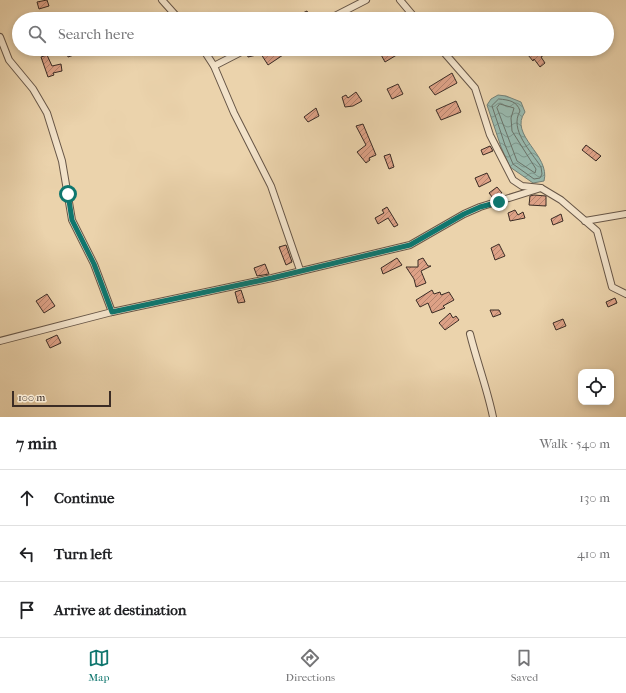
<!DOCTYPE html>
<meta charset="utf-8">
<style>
:root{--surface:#fff;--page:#f2f2f2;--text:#202124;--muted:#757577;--line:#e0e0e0;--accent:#0f766e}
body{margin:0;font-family:"IM FELL French Canon",serif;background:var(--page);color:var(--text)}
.controls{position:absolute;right:12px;bottom:12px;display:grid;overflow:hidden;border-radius:8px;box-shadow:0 2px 6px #0003}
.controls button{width:36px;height:36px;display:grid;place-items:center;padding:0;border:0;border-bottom:1px solid var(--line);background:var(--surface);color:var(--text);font:20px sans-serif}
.scale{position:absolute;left:12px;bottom:10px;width:99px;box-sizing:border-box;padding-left:4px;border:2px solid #3b2c25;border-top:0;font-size:11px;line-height:14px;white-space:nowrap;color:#3b2c25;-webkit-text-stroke:3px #f2e2c9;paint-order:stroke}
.stop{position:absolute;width:12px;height:12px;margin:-9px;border:3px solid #0f766e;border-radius:50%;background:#fff}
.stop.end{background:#0f766e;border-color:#fff;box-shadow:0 1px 4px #0008}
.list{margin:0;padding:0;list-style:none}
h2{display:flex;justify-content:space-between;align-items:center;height:52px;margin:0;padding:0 16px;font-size:17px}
h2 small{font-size:13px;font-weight:400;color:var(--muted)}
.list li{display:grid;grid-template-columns:26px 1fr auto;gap:12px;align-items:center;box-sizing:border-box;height:56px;padding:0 16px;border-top:1px solid var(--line)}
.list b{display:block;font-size:15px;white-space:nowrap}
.list em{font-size:13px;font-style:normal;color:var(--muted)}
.icon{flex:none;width:22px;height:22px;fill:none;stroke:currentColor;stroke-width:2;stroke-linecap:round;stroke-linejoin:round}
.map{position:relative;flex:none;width:626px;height:417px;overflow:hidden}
.search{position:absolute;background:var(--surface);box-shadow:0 2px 6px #0003;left:12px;right:12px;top:12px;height:44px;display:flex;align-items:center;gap:10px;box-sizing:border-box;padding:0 14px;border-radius:22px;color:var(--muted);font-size:15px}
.sheet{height:220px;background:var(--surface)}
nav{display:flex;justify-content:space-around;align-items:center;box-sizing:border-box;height:56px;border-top:1px solid var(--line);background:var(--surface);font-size:11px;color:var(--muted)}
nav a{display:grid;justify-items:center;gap:2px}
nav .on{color:var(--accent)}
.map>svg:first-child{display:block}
</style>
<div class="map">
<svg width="626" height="417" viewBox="0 0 626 417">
<defs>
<pattern id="water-waves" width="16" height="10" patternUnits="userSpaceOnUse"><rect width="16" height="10" fill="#98b7ab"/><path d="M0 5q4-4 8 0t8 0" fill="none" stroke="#7d958b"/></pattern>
<pattern id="building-hatch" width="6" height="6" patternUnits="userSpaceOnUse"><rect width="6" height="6" fill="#dda186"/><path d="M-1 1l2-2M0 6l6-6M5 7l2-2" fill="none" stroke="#b4836d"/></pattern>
</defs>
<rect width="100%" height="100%" fill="#ebd3ac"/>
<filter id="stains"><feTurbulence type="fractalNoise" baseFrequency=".005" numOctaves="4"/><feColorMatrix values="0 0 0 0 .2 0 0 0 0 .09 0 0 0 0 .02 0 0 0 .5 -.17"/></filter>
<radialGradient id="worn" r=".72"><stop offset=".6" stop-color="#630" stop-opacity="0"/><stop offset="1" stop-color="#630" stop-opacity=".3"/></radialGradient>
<path fill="url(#water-waves)" stroke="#737f75" d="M498,95L506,96L521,102L525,112C508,135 551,155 544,181L533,183L510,167L501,147L487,105L491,99Z"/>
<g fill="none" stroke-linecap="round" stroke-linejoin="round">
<g stroke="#6a7268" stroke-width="1">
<path d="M499,99C509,100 517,101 520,111C509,130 531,151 541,167L542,174L540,178L534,179L513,164L505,145L492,106Z"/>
<polygon points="500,104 514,108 511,118 512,131 536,169 535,173 517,161 497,108"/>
</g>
</g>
<g fill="url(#building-hatch)" stroke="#3b2c25">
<polygon points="47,0 49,6 39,9 37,2"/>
<polygon points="307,11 310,17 306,19 290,19"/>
<polygon points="71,49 75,49 77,54 68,57 66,50"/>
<polygon points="258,49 279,49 283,55 268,65 261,54 248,57 247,54 251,51"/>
<polygon points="381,49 397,49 400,53 385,62 379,51"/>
<polygon points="534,49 553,49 541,57 545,63 540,67 534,59 533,61 528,55"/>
<polygon points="47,55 52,66 61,64 62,71 53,73 54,75 48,77 41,57"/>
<polygon points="452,73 457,83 435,95 429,87"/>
<polygon points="398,84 403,94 392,99 387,89"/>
<polygon points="356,92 362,101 353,106 345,107 342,97 346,95 348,98"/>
<polygon points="456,101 461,112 441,120 436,110"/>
<polygon points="316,108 319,116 308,122 304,117"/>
<polygon points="363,124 376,155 369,158 370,160 366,163 357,152 366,145 356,126"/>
<polygon points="586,145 601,156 596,161 582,150"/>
<polygon points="490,146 493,151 483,155 481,150"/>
<polygon points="390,154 394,167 389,169 384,156"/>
<polygon points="487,173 491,181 479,187 475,178"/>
<polygon points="497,187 502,193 493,198 489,193"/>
<polygon points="534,195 546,196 546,206 529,205 530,196"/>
<polygon points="387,207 398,225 394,227 388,218 378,224 375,218 384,213 382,210"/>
<polygon points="515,210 518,215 523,212 525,218 510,221 508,213"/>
<polygon points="561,214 563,221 553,225 551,219"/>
<polygon points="499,244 505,256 495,260 491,248"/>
<polygon points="286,245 292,262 286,265 279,247"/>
<polygon points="397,258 402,265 383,274 381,268"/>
<polygon points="423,258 428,266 431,266 421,271 426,283 416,287 414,279 406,267 418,267 418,260"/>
<polygon points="265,264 269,274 257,276 254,268"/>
<polygon points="241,290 245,302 238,303 235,292"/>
<polygon points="432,290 434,294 440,292 441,295 449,292 454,300 443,306 445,308 432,313 428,303 420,307 416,300"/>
<polygon points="47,294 55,306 44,313 36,301"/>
<polygon points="615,298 617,303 608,307 606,302"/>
<polygon points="490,310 499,310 501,314 493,317"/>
<polygon points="450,313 453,318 456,316 459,320 445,330 439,323"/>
<polygon points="563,319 566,326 556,330 553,323"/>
<polygon points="57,335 61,343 50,348 46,340"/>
</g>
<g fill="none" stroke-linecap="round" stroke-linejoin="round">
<g stroke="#675647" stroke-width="8">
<g id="minor">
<polyline points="162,0 179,19"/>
<polyline points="400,0 416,19"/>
<polyline points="329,19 366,0"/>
<polyline points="0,37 9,60 33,89 47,113 62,161 72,220 94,264 112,312"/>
<polyline points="203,49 214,66 234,113 271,186 300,270"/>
<polyline points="441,49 475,88 490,135 513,180 522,186 541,188 561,200 597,231 612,287 626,294"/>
<polyline points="214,66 247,49"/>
<polyline points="585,221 626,214"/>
<path d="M470,334C477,362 487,388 493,417"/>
<polyline points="0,341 112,312 272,278 410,245 464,214 480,207 541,188"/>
</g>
</g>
<use href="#minor" stroke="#f2e2c9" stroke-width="6"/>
</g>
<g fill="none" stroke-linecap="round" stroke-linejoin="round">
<polyline stroke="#0f766e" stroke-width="5" points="68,194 72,220 94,264 112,312 272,278 410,245 464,214 480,207 499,202"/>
</g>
<rect width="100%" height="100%" filter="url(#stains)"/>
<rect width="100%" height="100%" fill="url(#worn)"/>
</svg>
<div class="controls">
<button><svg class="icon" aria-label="locate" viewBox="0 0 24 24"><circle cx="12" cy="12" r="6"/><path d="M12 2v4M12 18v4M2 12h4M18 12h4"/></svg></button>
</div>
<div class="scale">100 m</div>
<div class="stop" style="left:68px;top:194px"></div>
<div class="stop end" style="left:499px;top:202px"></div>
<div class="search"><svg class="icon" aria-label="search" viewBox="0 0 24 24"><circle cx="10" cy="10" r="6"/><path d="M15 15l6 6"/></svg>Search here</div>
</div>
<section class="sheet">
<h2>7 min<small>Walk · 540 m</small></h2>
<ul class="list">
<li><svg class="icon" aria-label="ahead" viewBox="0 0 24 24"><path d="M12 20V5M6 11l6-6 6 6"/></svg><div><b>Continue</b></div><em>130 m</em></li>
<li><svg class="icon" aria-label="left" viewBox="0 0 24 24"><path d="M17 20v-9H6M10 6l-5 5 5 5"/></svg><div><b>Turn left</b></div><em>410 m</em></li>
<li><svg class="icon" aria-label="arrive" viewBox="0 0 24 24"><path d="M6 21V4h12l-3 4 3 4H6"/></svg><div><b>Arrive at destination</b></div></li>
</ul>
</section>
<nav>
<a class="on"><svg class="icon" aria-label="map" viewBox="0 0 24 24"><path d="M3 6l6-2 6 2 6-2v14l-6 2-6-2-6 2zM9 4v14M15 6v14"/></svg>Map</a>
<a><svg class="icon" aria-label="directions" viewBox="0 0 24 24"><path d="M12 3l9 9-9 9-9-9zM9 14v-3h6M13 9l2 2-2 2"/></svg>Directions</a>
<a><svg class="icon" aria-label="saved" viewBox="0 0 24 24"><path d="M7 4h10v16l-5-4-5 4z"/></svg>Saved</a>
</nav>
